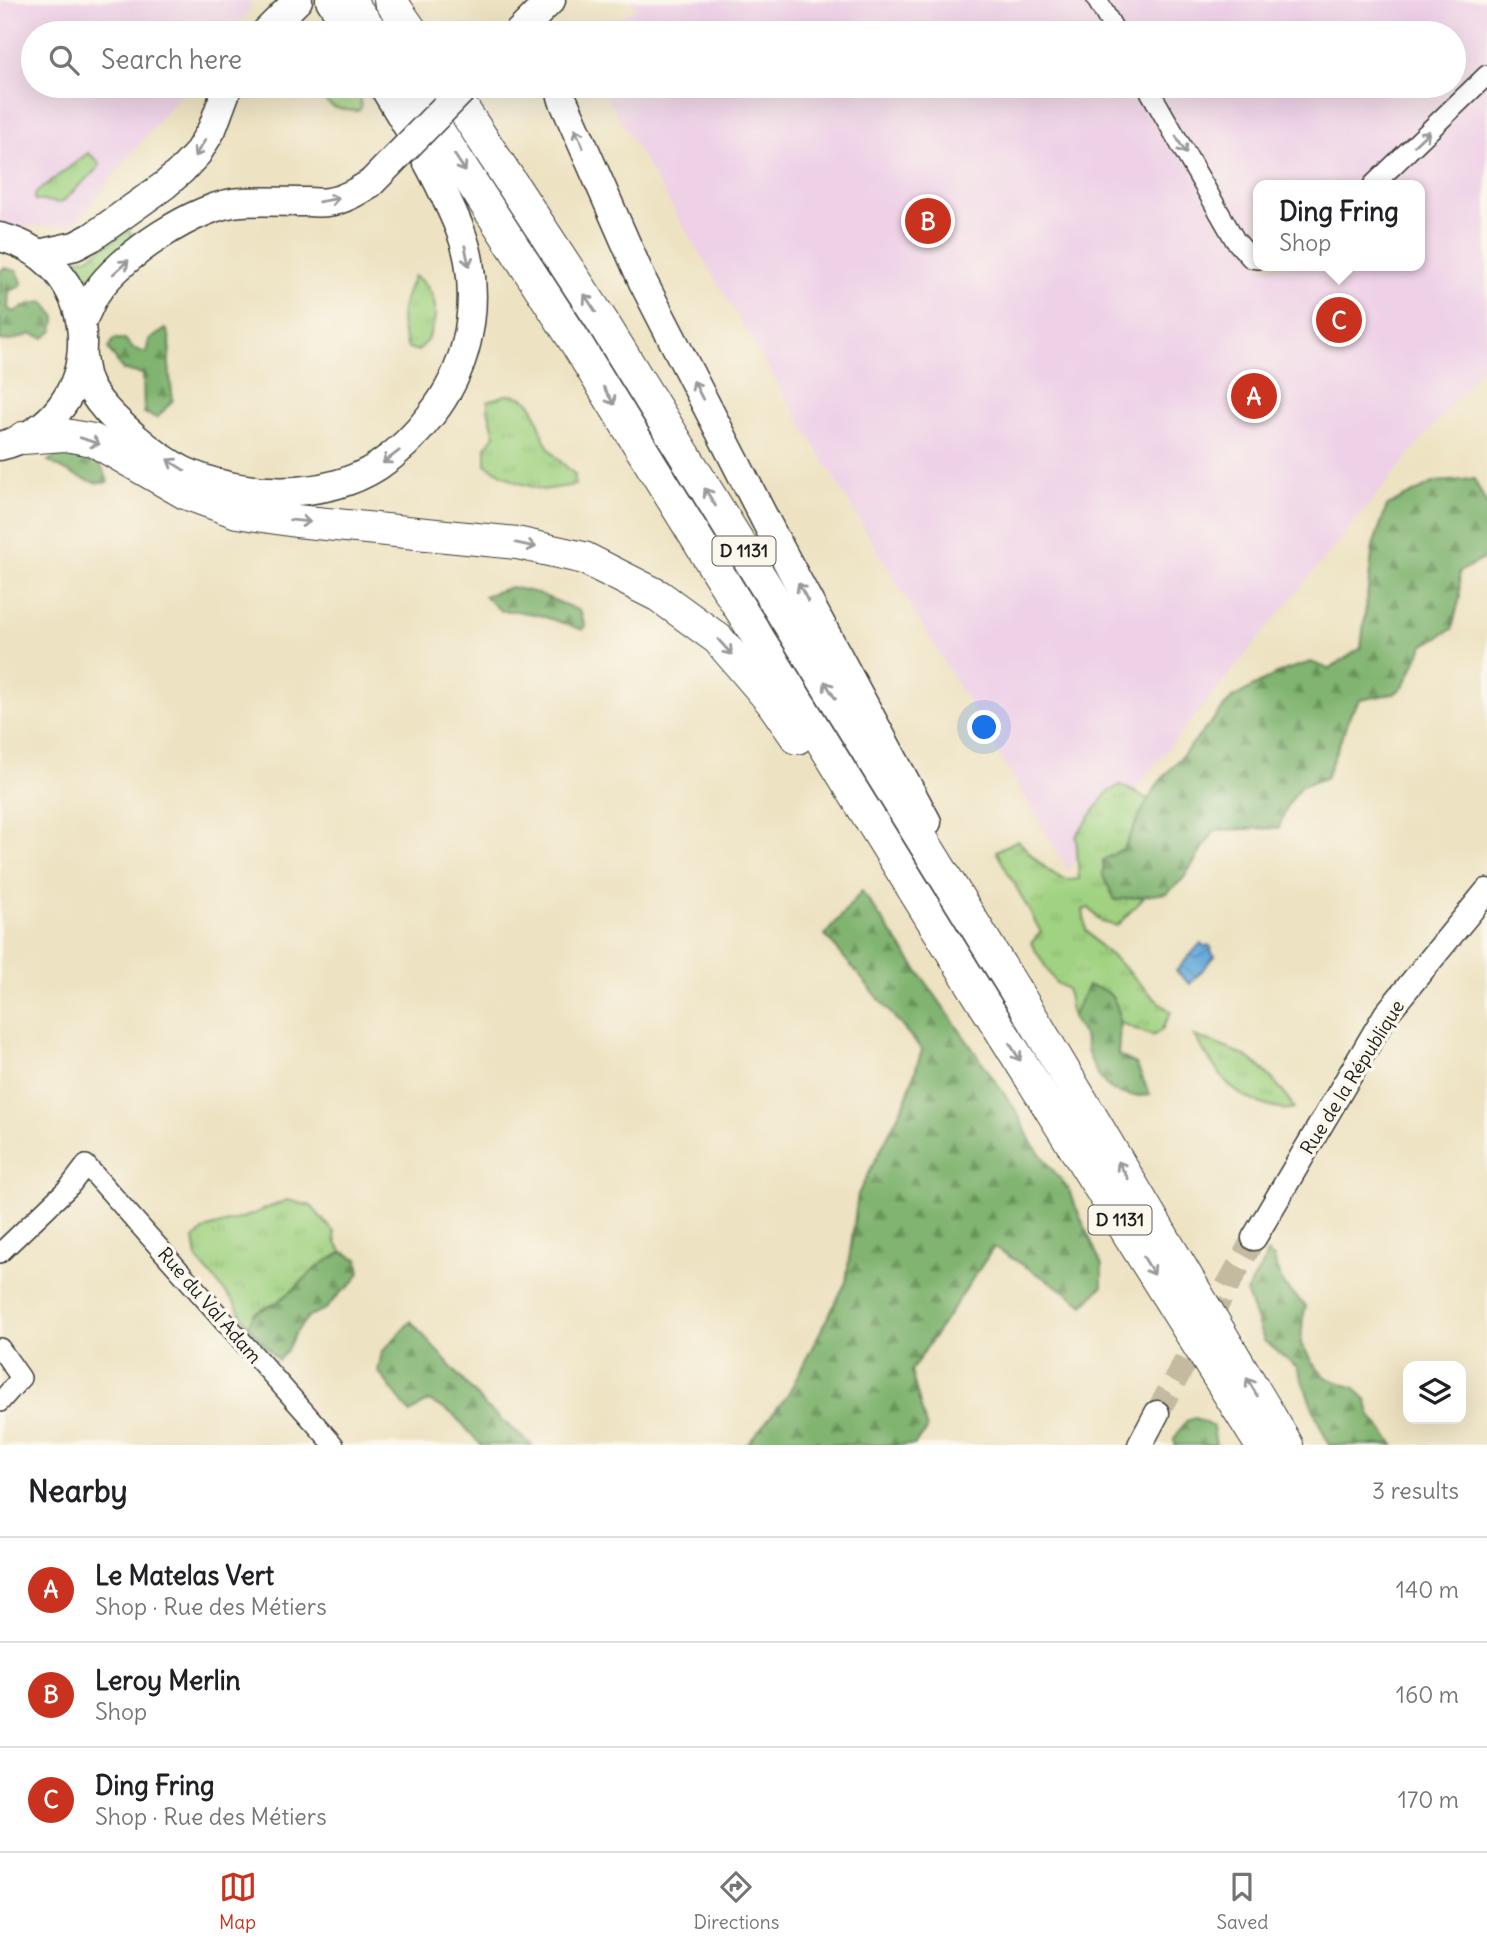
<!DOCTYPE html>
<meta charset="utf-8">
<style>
:root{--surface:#fff;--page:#f2f2f2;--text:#202124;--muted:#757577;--line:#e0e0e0;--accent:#c8321e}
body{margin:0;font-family:Delius,sans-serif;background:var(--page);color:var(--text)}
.controls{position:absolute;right:21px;bottom:21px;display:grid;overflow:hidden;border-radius:14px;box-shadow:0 7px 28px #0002}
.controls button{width:63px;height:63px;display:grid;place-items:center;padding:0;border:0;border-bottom:2px solid var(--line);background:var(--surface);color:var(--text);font:35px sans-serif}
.you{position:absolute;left:985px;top:728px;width:24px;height:24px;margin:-18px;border:5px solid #fff;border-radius:50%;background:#1a73e8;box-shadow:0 0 0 10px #1a73e833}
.badge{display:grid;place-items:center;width:46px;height:46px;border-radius:50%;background:var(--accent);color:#fff;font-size:23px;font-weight:700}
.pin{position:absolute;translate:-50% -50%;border:4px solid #fff;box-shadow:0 2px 7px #0006}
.popup{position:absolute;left:1253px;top:180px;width:172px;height:91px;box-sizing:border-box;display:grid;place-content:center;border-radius:14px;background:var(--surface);filter:drop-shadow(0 2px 5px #0005);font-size:23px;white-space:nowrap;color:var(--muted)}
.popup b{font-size:26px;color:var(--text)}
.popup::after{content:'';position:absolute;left:50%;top:100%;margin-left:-14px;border:14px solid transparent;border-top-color:var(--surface)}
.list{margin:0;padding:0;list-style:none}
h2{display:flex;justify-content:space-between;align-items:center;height:91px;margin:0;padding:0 28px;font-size:30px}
h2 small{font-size:23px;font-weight:400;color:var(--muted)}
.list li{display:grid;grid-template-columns:46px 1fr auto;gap:21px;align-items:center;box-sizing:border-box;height:105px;padding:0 28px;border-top:2px solid var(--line)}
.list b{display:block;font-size:26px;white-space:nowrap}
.list p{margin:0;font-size:23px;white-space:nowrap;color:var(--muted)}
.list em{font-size:23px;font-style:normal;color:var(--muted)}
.icon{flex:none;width:38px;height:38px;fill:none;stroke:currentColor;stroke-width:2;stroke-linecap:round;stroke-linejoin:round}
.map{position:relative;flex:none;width:1487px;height:1445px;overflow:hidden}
.search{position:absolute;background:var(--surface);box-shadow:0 7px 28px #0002;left:21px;right:21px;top:21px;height:77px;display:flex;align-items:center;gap:18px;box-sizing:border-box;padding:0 24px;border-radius:38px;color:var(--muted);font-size:26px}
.sheet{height:406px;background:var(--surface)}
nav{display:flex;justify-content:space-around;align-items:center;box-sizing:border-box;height:98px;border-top:2px solid var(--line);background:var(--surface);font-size:19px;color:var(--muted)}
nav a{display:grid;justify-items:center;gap:4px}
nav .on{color:var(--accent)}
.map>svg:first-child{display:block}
</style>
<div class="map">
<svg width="1487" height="1445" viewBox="0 0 1487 1445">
<defs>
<pattern id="grass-tufts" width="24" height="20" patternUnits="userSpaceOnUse" patternTransform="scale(1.75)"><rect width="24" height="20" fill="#a0d281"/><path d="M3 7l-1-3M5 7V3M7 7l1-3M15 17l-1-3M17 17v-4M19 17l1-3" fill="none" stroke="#89b46f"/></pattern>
<pattern id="forest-firs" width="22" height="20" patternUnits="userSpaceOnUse" patternTransform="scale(1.75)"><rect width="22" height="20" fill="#80b46f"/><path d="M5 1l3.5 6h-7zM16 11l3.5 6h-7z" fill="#68925a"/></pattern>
<pattern id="water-waves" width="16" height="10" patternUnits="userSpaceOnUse" patternTransform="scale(1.75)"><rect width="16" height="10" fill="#66aadb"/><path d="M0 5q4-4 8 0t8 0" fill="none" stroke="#538ab1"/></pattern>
</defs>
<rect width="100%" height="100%" fill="#fbf7ec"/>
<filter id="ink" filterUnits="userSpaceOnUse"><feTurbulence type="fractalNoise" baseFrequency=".0143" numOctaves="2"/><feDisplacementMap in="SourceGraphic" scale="14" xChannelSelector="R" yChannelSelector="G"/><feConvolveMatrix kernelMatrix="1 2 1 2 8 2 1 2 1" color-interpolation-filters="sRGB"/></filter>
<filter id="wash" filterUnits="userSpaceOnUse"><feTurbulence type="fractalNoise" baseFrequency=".00686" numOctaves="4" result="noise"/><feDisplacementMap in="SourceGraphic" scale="28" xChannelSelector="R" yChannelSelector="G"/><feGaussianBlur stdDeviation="1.57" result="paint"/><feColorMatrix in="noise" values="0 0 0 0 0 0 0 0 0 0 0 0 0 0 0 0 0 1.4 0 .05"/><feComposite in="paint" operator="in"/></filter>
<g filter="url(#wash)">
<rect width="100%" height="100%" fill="#ede2c1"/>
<g fill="#eed0e7" fill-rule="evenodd">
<polygon points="0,0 247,0 252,8 230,33 33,33 33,86 187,86 74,224 0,229"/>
<path d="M632,0H1487V361L1068,870L600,86H1454V33H597L636,8ZM1258,185H1420V266H1258Z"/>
</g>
<g fill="url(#grass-tufts)" stroke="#5e774e" stroke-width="2">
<path d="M314,86H358L361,108L358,111C332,109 328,108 314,86Z"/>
<polygon points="88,153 97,160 100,165 97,169 61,203 35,200 35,194 42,188"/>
<path d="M129,230L135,242L92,278C82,278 74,270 72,260L87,258Z"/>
<path d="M414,276C444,292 439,331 418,351L408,348C395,318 402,305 414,276Z"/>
<path d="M506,395C544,393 533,429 551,451C558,460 567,467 575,475V485L543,490L516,482L486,465V447L495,435L488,409V401Z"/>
<path d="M1120,785L1148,799L1124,848L1103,861L1115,900L1145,896L1117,926L1102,922L1089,908L1083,910L1086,930L1098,944L1126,969L1154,998L1171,1012L1161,1031L1152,1036L1119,1022V1012L1088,986L1072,1017L1067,989L1055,982L1031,943L1041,932L996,851L1018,840C1029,853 1050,876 1067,880C1069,880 1078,879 1079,879L1076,836L1107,793Z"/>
<path d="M1194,1036C1211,1042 1229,1048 1245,1056C1262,1065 1284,1091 1294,1108C1278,1114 1243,1098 1231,1087C1217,1073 1205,1053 1194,1036Z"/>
<polygon points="287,1200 311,1206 334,1232 336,1243 343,1252 317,1267 293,1290 276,1303 255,1313 248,1326 234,1302 197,1259 194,1238 208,1228 248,1216"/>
</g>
<g fill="url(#forest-firs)" stroke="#4e6846" stroke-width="2">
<polygon points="4,268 17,271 22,282 21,286 9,291 8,309 14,312 30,304 44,302 56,317 53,331 44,338 31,334 10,341 0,340 0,271"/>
<path d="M166,329C174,342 168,350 169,364C170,376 171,388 173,400L157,418L144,413L143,374L123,370L108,348L114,339H125L132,348L146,353L149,340Z"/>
<path d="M73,454C93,460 102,459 108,482C93,487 62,469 48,461L59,455Z"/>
<polygon points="1474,479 1487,505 1487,557 1459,572 1460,597 1452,629 1423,646 1405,684 1396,693 1360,700 1351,713 1326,778 1301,786 1287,806 1279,828 1215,830 1183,879 1167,893 1115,900 1103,876 1103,860 1124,848 1148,799 1160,781 1232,698 1280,672 1311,662 1329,669 1361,648 1373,546 1387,506 1435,482"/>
<polygon points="511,587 537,593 580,611 585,626 583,630 539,615 516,611 501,611 484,596"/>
<polygon points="862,891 1017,1112 1031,1142 1068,1189 1102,1266 1102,1286 1084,1305 1060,1288 994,1247 911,1371 927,1430 914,1445 747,1445 787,1396 846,1282 858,1194 905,1102 922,1050 825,935"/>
<path d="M1088,986C1093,987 1100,988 1105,991C1125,1002 1119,1036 1118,1055L1136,1064L1150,1095C1118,1100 1102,1088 1090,1059C1087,1052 1087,1044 1084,1037C1080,1030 1075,1025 1072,1017Z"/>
<polygon points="343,1252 358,1259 360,1273 351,1285 340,1293 326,1309 309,1316 295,1333 286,1352 278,1360 248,1326 255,1313 273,1305 293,1290 317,1267"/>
<path d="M1267,1253L1274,1258C1280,1284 1286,1289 1306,1306L1303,1318L1301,1344L1314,1365L1327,1378L1355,1388L1366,1400L1371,1416L1394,1445H1329L1318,1421L1297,1367L1264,1341L1246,1292L1263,1264Z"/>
<polygon points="411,1321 486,1407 532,1445 481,1445 453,1414 429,1401 410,1413 378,1371 382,1352"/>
<polygon points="1195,1418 1213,1427 1216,1445 1175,1445 1174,1439 1186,1421"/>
</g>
<polygon fill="url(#water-waves)" stroke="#41637c" stroke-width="2" points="1201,943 1205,947 1208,945 1211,947 1212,953 1215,956 1190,984 1176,971"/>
</g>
<g filter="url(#ink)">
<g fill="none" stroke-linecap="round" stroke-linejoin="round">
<polyline stroke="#c3baa0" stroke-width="24" stroke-dasharray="24 12" stroke-linecap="butt" points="1157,1413 1254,1238"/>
<g stroke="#3b3a35" stroke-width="22">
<g id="minor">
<polyline points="1097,0 1116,33"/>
<polyline points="1147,86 1235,240 1251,258 1258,259"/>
<polyline points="1373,185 1487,75"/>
<polyline points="0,1253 70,1186 86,1165 334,1445"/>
<polyline points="0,1348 21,1378 0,1402"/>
</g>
</g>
<g stroke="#3b3a35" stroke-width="27">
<g id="tertiary">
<polyline points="1254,1238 1386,1014 1487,891"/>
<polyline points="1140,1445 1157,1413"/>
</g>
</g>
<g stroke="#3b3a35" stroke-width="31">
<g id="secondary">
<polyline points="330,0 351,33"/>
<polyline points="265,33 298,0"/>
<polyline points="518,33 551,0"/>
<polyline points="559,86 563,100 643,282 774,537 927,822"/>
<path d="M0,237C109,264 110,419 0,446"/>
<polyline points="39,254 75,246 92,237 165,185 182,170 197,154 212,129 228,86"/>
<path d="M81,322C87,313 90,302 96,293C119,257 199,203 242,202C264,201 285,202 307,202C313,202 321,203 328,202C344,200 358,191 371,183"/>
<path d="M82,357C83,364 84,371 86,378C93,401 119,423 136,438C150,450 168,463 184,471C240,497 324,501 378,466C399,452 416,435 431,415C466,371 478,316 469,261C465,238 455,217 445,196C427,158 405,122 383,86"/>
</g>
</g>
<g stroke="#3b3a35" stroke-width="34">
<g id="primary">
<polyline points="349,0 373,33"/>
<polyline points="390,0 413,33"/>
<polyline points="409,86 576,343 978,994 1261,1445"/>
<polyline points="448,86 602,321 1033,1019 1287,1445"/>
<polyline points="23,438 65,435 93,440 185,493 237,512 296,521 517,543 584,558 659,596 718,639 771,701 797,738"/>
</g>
</g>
<use href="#minor" stroke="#fff" stroke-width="19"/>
<use href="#tertiary" stroke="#fff" stroke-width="24"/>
<use href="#secondary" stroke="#fff" stroke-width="28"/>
<use href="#primary" stroke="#fff" stroke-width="32"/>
<g stroke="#3b3a35" stroke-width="31" stroke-linecap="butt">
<polyline id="secondary-bridge" points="371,183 466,86"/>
</g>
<use href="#secondary-bridge" stroke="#fff" stroke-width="28"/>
</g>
<defs><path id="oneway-shaft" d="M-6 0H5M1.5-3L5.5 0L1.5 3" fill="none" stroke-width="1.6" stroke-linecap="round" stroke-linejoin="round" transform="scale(1.75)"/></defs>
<g stroke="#999">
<use href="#oneway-shaft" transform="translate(579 138) rotate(-113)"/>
<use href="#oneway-shaft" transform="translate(1422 138) rotate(-44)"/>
<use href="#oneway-shaft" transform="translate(1181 145) rotate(60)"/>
<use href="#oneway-shaft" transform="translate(200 148) rotate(123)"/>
<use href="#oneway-shaft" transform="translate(460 163) rotate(57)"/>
<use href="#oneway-shaft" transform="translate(329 200) rotate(-10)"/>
<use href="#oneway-shaft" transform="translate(467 256) rotate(78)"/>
<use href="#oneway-shaft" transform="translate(121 267) rotate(-42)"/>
<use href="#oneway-shaft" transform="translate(590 303) rotate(-123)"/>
<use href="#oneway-shaft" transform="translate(698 390) rotate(-117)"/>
<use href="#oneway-shaft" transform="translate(609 396) rotate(58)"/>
<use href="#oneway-shaft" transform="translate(90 441) rotate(19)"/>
<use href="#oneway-shaft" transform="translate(391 457) rotate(143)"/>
<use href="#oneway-shaft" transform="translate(176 465) rotate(-148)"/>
<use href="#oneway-shaft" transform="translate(710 497) rotate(-122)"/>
<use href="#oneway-shaft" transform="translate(300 521) rotate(6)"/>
<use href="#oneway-shaft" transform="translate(526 545) rotate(12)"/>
<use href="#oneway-shaft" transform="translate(803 592) rotate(-118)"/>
<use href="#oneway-shaft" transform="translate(725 647) rotate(48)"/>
<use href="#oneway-shaft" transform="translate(830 690) rotate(-122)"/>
<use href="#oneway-shaft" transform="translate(1015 1052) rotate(58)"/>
<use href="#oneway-shaft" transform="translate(1123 1170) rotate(-121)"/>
<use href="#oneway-shaft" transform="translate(1149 1266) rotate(58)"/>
<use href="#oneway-shaft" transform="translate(1252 1387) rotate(-121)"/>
</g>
</g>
<g text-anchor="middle" stroke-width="7" stroke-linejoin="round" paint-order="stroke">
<g fill="#fbf7ec" stroke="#5f5e5a" stroke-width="2">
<rect x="712.5" y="536.5" width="63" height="29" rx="5"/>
<rect x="1088.5" y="1205.5" width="63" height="29" rx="5"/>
</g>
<g font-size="18" font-weight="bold" fill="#1c1c1c">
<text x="744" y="557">D 1131</text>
<text x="1120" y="1226">D 1131</text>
</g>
<g font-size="19" fill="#1c1c1c" stroke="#fbf7ec">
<text transform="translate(1352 1077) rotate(-58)" y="7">Rue de la République</text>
<text transform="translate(210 1305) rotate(49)" y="7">Rue du Val Adam</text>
</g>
</g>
</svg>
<div class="controls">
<button><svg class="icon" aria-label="layers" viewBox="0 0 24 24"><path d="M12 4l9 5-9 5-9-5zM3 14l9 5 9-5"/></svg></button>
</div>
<div class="you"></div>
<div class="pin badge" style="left:1254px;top:396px">A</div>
<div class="pin badge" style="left:928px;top:221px">B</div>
<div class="pin badge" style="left:1339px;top:320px">C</div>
<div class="popup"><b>Ding Fring</b>Shop</div>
<div class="search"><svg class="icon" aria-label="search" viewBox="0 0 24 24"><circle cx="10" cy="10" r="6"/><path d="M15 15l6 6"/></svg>Search here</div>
</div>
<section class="sheet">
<h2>Nearby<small>3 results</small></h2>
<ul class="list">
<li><span class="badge">A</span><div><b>Le Matelas Vert</b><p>Shop · Rue des Métiers</p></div><em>140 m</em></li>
<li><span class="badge">B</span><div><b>Leroy Merlin</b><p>Shop</p></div><em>160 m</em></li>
<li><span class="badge">C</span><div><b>Ding Fring</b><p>Shop · Rue des Métiers</p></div><em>170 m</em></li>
</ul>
</section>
<nav>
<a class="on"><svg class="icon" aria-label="map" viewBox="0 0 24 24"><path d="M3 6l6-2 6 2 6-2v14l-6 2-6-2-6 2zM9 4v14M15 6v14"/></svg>Map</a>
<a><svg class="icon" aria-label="directions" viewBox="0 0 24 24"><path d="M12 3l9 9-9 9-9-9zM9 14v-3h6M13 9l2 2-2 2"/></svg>Directions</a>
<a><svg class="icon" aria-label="saved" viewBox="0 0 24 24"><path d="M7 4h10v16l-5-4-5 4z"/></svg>Saved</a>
</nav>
